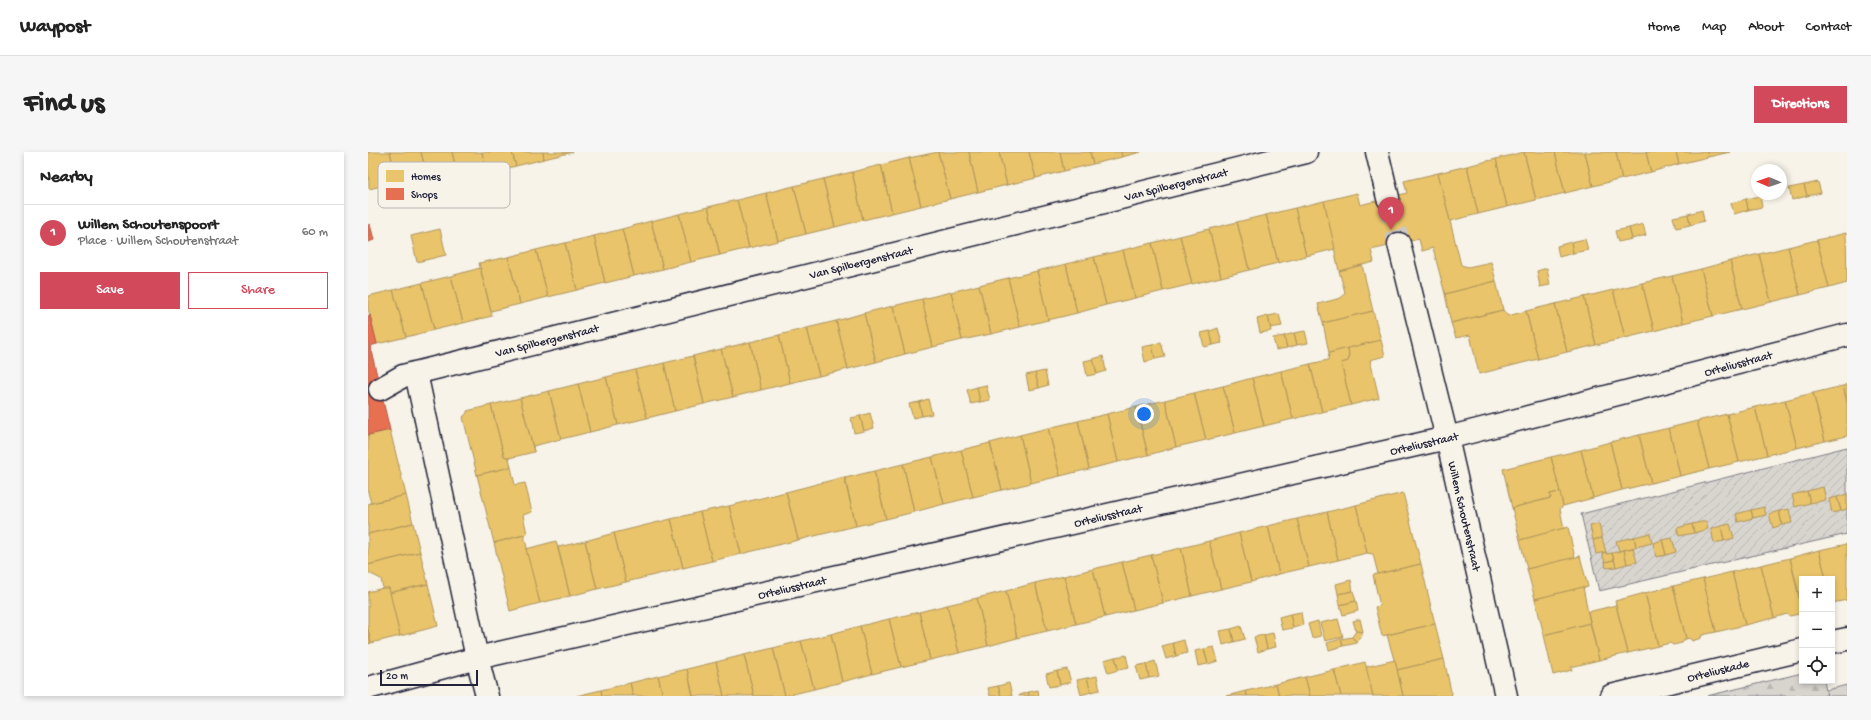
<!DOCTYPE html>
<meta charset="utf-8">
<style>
:root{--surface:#fff;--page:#f6f6f6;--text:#222;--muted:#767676;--line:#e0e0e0;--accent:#d1495b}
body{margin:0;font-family:"Gochi Hand",sans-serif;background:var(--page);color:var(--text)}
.controls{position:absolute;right:12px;bottom:12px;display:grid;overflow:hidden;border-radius:0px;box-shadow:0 2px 6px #0003}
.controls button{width:36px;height:36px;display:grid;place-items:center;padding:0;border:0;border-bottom:1px solid var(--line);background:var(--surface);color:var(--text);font:20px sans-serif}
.compass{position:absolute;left:1383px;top:12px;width:36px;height:36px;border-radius:50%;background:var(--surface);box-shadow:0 2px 6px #0003;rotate:272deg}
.scale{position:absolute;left:12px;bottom:10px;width:98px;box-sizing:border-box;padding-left:4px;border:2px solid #22223b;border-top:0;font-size:11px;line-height:14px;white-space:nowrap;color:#22223b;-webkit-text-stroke:3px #f7f3e8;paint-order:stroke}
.you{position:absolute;left:776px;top:262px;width:14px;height:14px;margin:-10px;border:3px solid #fff;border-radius:50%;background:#1a73e8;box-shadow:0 0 0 6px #1a73e833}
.badge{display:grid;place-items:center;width:26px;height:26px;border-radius:50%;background:var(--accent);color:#fff;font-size:13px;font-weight:700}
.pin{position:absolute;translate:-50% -33px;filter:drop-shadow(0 1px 2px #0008)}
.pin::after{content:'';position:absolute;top:21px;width:14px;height:12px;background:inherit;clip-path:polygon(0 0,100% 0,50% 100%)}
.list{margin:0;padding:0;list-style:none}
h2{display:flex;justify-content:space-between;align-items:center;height:52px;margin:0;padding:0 16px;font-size:17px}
h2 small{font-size:13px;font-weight:400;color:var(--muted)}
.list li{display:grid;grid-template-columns:26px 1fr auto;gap:12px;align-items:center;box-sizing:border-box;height:56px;padding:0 16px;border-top:1px solid var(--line)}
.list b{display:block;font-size:15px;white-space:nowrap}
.list p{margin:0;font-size:13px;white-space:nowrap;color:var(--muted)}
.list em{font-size:13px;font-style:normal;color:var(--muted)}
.actions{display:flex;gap:8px;padding:12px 16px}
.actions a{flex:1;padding:9px 0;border:1px solid var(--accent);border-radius:0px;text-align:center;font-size:14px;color:var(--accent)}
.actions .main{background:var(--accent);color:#fff}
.icon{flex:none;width:22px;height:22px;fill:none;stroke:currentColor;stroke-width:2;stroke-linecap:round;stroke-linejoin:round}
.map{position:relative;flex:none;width:1479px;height:544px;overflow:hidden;border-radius:0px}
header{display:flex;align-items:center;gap:24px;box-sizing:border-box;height:56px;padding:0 20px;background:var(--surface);border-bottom:1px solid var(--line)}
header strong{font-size:19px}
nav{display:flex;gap:22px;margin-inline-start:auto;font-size:14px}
.intro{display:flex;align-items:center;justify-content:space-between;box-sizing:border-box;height:96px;padding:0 24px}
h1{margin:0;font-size:28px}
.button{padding:10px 18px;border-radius:0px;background:var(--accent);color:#fff;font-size:14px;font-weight:700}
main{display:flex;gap:24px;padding:0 24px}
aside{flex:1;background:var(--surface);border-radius:0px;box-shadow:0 2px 6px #0003}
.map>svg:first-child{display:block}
</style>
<header>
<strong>Waypost</strong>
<nav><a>Home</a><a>Map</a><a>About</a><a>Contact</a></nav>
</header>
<div class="intro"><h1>Find us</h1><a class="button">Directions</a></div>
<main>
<aside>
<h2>Nearby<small></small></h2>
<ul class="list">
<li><span class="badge">1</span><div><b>Willem Schoutenspoort</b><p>Place · Willem Schoutenstraat</p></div><em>60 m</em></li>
</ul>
<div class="actions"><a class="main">Save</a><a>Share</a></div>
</aside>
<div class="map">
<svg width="1479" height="544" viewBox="0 0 1479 544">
<defs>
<pattern id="forest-firs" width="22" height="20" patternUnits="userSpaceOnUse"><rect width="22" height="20" fill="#d8d5cf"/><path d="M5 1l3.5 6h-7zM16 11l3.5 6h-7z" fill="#b9b7b3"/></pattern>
<pattern id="garden-furrows" width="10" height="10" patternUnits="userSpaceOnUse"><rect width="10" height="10" fill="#d8d5cf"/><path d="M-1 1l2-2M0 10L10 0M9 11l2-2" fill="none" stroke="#b9b7b3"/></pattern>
</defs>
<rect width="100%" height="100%" fill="#f7f3e8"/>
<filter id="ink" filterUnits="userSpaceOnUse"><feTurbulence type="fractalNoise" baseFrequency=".025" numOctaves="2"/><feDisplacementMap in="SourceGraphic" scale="8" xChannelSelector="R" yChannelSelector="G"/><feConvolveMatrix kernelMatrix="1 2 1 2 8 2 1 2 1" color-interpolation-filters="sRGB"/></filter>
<g filter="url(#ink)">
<polygon fill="#d8d5cf" stroke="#7d7c85" points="1479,533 1479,544 1434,544"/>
<polygon fill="url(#forest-firs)" stroke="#7d7c85" points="1434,521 1434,529 1456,529 1459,544 1339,544"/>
<polygon fill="url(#garden-furrows)" stroke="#7d7c85" points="1479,295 1479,382 1231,439 1213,362"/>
<g fill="#e9c46a" stroke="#ad935c">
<polygon points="0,0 22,0 30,30 1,37"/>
<polygon points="22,0 53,0 59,23 30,30"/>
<polygon points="53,0 84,0 88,16 59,23"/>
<polygon points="84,0 114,0 119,21 91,28"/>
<polygon points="114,0 144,0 148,14 119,21"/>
<polygon points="144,0 175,0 176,7 148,14"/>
<polygon points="175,0 205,0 176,7"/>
<polygon points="570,0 601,0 610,40 582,47"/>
<polygon points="570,0 582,47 553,54 541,6"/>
<polygon points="601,0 631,0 639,33 610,40"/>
<polygon points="631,0 661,0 668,26 639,33"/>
<polygon points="661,0 692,0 696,19 668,26"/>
<polygon points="692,0 722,0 725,12 696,19"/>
<polygon points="722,0 753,0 754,5 725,12"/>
<polygon points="753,0 773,0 754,5"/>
<polygon points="1156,0 1168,48 1139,55 1128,7"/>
<polygon points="1156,0 1187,0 1197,41 1168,48"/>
<polygon points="1187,0 1217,0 1225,34 1197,41"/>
<polygon points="1217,0 1248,0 1254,27 1225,34"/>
<polygon points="1248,0 1278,0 1283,20 1254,27"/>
<polygon points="1278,0 1308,0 1311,12 1283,20"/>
<polygon points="1308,0 1339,0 1340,5 1311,12"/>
<polygon points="1339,0 1362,0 1340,5"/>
<polygon points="541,6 553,54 524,61 513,13"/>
<polygon points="1128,7 1139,55 1110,62 1099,14"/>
<polygon points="513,13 524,61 495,68 484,20"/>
<polygon points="1099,14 1110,62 1082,69 1070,21"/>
<polygon points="484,20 495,68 467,75 455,27"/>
<polygon points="1070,21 1093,113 1100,115 1123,110 1128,129 1077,142 1065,96 1054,99 1051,87 1003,98 1006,110 971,119 956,49 989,41 992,53 1039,41 1036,29"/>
<polygon points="455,27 467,75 438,82 426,34"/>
<polygon points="1450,30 1453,41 1439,44 1436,33"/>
<polygon points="1436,33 1439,44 1424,48 1421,36"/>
<polygon points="426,34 438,82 410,89 398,41"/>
<polygon points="398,41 410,89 381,96 369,48"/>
<polygon points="1392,44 1394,55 1380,58 1378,47"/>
<polygon points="1378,47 1380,58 1366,62 1363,51"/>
<polygon points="369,48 381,96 352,103 340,55"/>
<polygon points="956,49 967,97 938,104 927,56"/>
<polygon points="340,55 352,103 323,110 311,62"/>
<polygon points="927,56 938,104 910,111 898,63"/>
<polygon points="1334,58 1336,69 1322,73 1320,62"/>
<polygon points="311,62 323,110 295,117 283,69"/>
<polygon points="1320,62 1322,73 1308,76 1305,65"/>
<polygon points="898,63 910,111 881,118 869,70"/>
<polygon points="283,69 295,117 266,124 254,77"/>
<polygon points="869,70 881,118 853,125 841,77"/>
<polygon points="1275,72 1278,83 1264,87 1261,76"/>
<polygon points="1261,76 1264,87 1250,90 1247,79"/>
<polygon points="72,77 78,103 49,110 43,84"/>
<polygon points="254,77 266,124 237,131 226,84"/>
<polygon points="841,77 853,125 824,132 812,84"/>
<polygon points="1478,81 1479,131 1461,136 1449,88"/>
<polygon points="226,84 237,131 209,138 197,91"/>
<polygon points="812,84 824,132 795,139 784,91"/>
<polygon points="1217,87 1220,98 1205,101 1203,90"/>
<polygon points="1449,88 1461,136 1432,143 1420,95"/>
<polygon points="1203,90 1205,101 1191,105 1189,94"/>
<polygon points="197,91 209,138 180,145 168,98"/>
<polygon points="784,91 795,139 767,146 755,98"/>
<polygon points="1420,95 1432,143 1403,150 1391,102"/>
<polygon points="168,98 180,145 152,152 140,105"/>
<polygon points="755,98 767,146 738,153 726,105"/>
<polygon points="1391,102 1403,150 1374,157 1362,109"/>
<polygon points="140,105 152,152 123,159 111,111"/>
<polygon points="726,105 738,153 709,161 698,112"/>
<polygon points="1362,109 1374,157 1345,164 1333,117"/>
<polygon points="698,112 709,161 680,168 669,119"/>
<polygon points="994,113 1005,159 955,171 950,152 973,146 977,140 971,119"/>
<polygon points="112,116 124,164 95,171 83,124"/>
<polygon points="1179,116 1182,133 1172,135 1169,119"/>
<polygon points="1333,117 1345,164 1315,171 1304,124"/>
<polygon points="669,119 680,168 652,175 640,126"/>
<polygon points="83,124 95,171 66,178 54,131"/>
<polygon points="1304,124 1315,171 1286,179 1274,131"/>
<polygon points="640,126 652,175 623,182 611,133"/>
<polygon points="1128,129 1135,158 1083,171 1077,142"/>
<polygon points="54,131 66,178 38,185 25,138"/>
<polygon points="1274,131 1286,179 1257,186 1245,138"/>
<polygon points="611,133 623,182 594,188 583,140"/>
<polygon points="25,138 38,185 9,192 0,156 0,144"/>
<polygon points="1245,138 1257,186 1228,193 1216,145"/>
<polygon points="583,140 594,188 565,195 554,147"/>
<polygon points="1216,145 1228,193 1199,200 1187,152"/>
<polygon points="554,147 565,195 537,202 525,154"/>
<polygon points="1187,152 1199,200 1170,207 1158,159"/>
<polygon points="525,154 537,202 508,210 496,161"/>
<polygon points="1135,158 1140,164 1158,159 1170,207 1111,222 1102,183 1088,186 1083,171"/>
<polygon points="1005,159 1013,188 961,201 955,171"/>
<polygon points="496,161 508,210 480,217 468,169"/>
<polygon points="911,162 914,174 902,176 900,164"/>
<polygon points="900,164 903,179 892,181 889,167"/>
<polygon points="468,169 480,217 451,224 439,176"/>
<polygon points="439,176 451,224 422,231 411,183"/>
<polygon points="850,176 854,191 845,193 842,179"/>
<polygon points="842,179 845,193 836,195 833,181"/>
<polygon points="937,179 940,191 929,193 926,181"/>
<polygon points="926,181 929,193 919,196 916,184"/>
<polygon points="411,183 422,231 393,238 382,190"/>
<polygon points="916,184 919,196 908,198 905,186"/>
<polygon points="1013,188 1017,204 1002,208 1011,246 983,253 973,211 980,209 981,206 980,196"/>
<polygon points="382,190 393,238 365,245 353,197"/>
<polygon points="793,190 797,205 787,207 784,193"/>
<polygon points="784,193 787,207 777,210 774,195"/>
<polygon points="980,196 981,206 980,209 973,211 983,253 954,260 942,212 960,208 961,201"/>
<polygon points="353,197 365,245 336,252 325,204"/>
<polygon points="325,204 336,252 307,259 296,211"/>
<polygon points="735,204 738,219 729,222 725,207"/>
<polygon points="725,207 729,222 719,224 716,209"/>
<polygon points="296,211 307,259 279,266 267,218"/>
<polygon points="942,212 954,260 925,267 913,219"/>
<polygon points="267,218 279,266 250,273 238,225"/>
<polygon points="677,219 680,233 671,236 667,221"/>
<polygon points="913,219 925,267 896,274 884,226"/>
<polygon points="667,221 671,236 661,238 658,223"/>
<polygon points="238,225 250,273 222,280 210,232"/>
<polygon points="884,226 896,274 867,281 855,234"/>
<polygon points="210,232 222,280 193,287 181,239"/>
<polygon points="1479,232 1479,251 1475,234"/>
<polygon points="618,233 622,248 612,250 609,235"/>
<polygon points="855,234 867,281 838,288 826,241"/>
<polygon points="1475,234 1479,251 1479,284 1457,289 1445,241"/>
<polygon points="609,235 612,250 603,252 599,238"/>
<polygon points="181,239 193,287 165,294 166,300 152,246"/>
<polygon points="826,241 838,288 808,295 797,248"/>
<polygon points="1445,241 1457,289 1429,296 1417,248"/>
<polygon points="152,246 166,300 141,306 136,304 123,253"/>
<polygon points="560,247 564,262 554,264 551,250"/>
<polygon points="797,248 808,295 780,303 768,255"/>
<polygon points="1417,248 1429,296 1399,303 1387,255"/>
<polygon points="551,250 554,264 545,266 541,252"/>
<polygon points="123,253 136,304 141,306 143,315 109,323 95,265 99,261 99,259"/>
<polygon points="768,255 780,303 750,310 739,262"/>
<polygon points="1387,255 1399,303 1371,310 1359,262"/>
<polygon points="502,261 506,276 496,279 492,264"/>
<polygon points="739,262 750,310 721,317 710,269"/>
<polygon points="1359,262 1371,310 1341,317 1329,269"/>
<polygon points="492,264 496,279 486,281 483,266"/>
<polygon points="710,269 721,317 692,324 680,276"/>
<polygon points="1329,269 1341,317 1312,324 1301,276"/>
<polygon points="680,276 692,324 663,331 652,283"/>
<polygon points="1301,276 1312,324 1283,331 1271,283"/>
<polygon points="22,278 38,343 3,351 0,340 0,283"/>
<polygon points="652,283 663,331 634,338 622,291"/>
<polygon points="1271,283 1283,331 1254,338 1242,290"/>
<polygon points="1242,290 1254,338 1225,346 1213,298"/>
<polygon points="622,291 634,338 605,345 593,298"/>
<polygon points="593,298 605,345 576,352 564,305"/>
<polygon points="1213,298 1225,346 1195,354 1183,305"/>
<polygon points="564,305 576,352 546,360 535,312"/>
<polygon points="1183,305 1192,340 1182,342 1183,346 1144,356 1135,317"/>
<polygon points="535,312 546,360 518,367 506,319"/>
<polygon points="143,315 147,333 157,331 164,360 155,363 159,382 126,391 109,323"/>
<polygon points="506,319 518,367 488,374 477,326"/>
<polygon points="476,325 488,374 430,388 418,340"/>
<polygon points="1455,335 1458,348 1442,351 1439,339"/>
<polygon points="1439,339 1442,351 1427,355 1424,343"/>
<polygon points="418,340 430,388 373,402 361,354"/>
<polygon points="1192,340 1195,354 1192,357 1196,377 1152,388 1144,356 1183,346 1182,342"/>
<polygon points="1035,341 1053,412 1010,422 1005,402 999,401 988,353"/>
<polygon points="1479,342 1479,357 1473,359 1469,345"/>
<polygon points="38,343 45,371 0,382 0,352"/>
<polygon points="1469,345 1473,359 1464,361 1461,347"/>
<polygon points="988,353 999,401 970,408 959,360"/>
<polygon points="361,354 373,402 344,409 332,360"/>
<polygon points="1396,355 1398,363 1385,366 1383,358"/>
<polygon points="1421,357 1424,371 1414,373 1411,359"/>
<polygon points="1383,358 1385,366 1370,370 1368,362"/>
<polygon points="1411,359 1414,373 1405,376 1401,362"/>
<polygon points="332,360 344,409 315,416 303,367"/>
<polygon points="959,360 970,408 941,415 929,367"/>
<polygon points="303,367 315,416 258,430 246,381"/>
<polygon points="929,367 941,415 911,422 900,374"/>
<polygon points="1338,369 1340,377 1326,381 1324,372"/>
<polygon points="45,371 52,400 0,413 0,382"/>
<polygon points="1231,372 1234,386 1225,388 1222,374"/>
<polygon points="1324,372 1326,381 1311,384 1309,376"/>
<polygon points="1362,372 1366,386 1356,389 1353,374"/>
<polygon points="900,374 911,422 883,430 871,381"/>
<polygon points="1353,374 1356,389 1346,391 1343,377"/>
<polygon points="1200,375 1207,406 1159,417 1152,388"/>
<polygon points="246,381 258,430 229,437 217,389"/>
<polygon points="871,381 883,430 853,437 841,389"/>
<polygon points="1282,381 1284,391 1268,395 1266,385"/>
<polygon points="156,383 172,451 142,459 126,391"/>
<polygon points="1266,385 1268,395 1251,399 1248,389"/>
<polygon points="1234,386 1238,400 1228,402 1225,388"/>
<polygon points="1304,386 1308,400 1298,403 1294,388"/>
<polygon points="1294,388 1298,403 1288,405 1285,391"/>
<polygon points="188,389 202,444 172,451 158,397"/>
<polygon points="217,389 229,437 202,444 190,395"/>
<polygon points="841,389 853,437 824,444 813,396"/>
<polygon points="1479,392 1479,448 1464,451 1464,427 1458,427 1451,398"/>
<polygon points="813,396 824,444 795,451 783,403"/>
<polygon points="1265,396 1269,410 1259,412 1256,398"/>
<polygon points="1256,398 1259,412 1248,415 1244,401"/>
<polygon points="1451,398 1458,427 1434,427 1434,454 1422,406"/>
<polygon points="52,400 60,432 21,441 21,436 15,437 13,427 1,421 0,413"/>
<polygon points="1238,400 1238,402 1244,401 1246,408 1237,410 1234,401"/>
<polygon points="783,403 795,451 766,458 754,410"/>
<polygon points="1212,404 1220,435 1167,447 1159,417"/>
<polygon points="1422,406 1434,459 1431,462 1422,464 1419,462 1406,466 1393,413"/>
<polygon points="1246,408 1248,415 1238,416 1237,410"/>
<polygon points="754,410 766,458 737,465 725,417"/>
<polygon points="1053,412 1067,472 1014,484 1007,455 1012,454 1005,423"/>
<polygon points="1393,413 1406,466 1377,473 1364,420"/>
<polygon points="725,417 737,465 708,472 696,424"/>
<polygon points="1364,420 1377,473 1348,480 1335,427"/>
<polygon points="696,424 708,472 679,479 667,431"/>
<polygon points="1335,427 1348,480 1334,483 1333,486 1324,489 1321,486 1318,487 1305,434"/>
<polygon points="983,428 985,439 970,442 968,432"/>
<polygon points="667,431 679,479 649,486 638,439"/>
<polygon points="60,432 70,474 32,484 21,441"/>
<polygon points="1305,434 1318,487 1316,488 1314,491 1305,493 1302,491 1290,494 1277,441"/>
<polygon points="1215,435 1222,471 1176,483 1167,447"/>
<polygon points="15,436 21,436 32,484 3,491 0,477 0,440"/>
<polygon points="638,439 649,486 620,494 609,446"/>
<polygon points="985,439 988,449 972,453 970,442"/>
<polygon points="1277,441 1290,494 1260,501 1247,449"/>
<polygon points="609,446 620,494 591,501 579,453"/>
<polygon points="988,449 990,459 975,463 972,453"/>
<polygon points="579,453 591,501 562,508 551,460"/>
<polygon points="1248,453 1260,501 1231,508 1220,460"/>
<polygon points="551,460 562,508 533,515 521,467"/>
<polygon points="933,460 935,473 925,476 922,462"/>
<polygon points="922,462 925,476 914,478 911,465"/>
<polygon points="521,467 533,515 504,522 492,474"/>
<polygon points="970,467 975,485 957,489 952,471"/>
<polygon points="992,467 995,480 988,479 985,469"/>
<polygon points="950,469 953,484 944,486 940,472"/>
<polygon points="1222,471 1231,508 1203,515 1204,518 1185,523 1176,483"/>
<polygon points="1067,472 1076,507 1029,518 1019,483"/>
<polygon points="492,474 504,522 474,530 463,482"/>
<polygon points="873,474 877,487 866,490 863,477"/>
<polygon points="0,477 3,491 0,492"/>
<polygon points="863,477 866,490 855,493 852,479"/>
<polygon points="988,479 995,480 989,491 984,485"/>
<polygon points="905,481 908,495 899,497 896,483"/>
<polygon points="463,482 474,530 446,537 433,489"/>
<polygon points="896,483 899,497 890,500 886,485"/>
<polygon points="984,485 989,491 975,494 973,487"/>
<polygon points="973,487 975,494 961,498 959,491"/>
<polygon points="816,488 819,501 808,504 805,491"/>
<polygon points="433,489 446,537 417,544 405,496"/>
<polygon points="805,491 808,504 798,507 794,494"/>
<polygon points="846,495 850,509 840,512 836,497"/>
<polygon points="405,496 417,544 386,544 376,503"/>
<polygon points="836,497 840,512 830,514 827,499"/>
<polygon points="376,503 386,544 356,544 348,510"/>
<polygon points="758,503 761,516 750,518 747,505"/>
<polygon points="747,505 750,518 740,521 736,508"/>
<polygon points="1076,507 1084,544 1035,544 1029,518"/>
<polygon points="1027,508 1035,544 1005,544 997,515"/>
<polygon points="787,509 791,524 781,526 778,512"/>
<polygon points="348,510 356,544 325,544 319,517"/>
<polygon points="997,510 1005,544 973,544 966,518"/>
<polygon points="778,512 781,526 772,528 768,514"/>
<polygon points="319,517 325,544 295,544 290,524"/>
<polygon points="699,517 703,530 692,533 689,519"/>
<polygon points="966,518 973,544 942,544 937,525"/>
<polygon points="689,519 692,533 681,535 678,522"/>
<polygon points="290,524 295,544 265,544 262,531"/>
<polygon points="729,524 732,538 723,540 719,526"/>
<polygon points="937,525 942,544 911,544 908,532"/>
<polygon points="719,526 723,540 713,543 709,528"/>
<polygon points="262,531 265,544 234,544 233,538"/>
<polygon points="641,531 644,544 633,544 630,534"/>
<polygon points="908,532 911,544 879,544 878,539"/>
<polygon points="630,534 633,544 622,544 620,536"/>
<polygon points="233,538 234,544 208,544"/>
<polygon points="670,538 671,544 661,544 660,540"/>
<polygon points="878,539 879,544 858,544"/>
<polygon points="660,540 661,544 651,544 651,543"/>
</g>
<g fill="#e76f51" stroke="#ac584a">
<polygon points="2,72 6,88 0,90 0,73"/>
<polygon points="2,163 9,192 2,194 22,278 0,283 0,164"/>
</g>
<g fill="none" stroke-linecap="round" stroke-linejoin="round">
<polyline stroke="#ccc9c5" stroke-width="22" stroke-dasharray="22 11" stroke-linecap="butt" points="1020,46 1031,92"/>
<g stroke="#22223b" stroke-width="25">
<g id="minor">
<polyline points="1009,0 1020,46"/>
<polyline points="1031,92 1079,286 1138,544"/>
<polyline points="48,221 109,506 119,544"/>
<polyline points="12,237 35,224 938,0"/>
<polyline points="1464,490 1479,487"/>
<polyline points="0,536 109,506 1079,286 1479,183"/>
<polyline points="1243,544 1434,498"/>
</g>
</g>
<use href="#minor" stroke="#f7f3e8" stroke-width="22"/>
</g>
</g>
<g text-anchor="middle" stroke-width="4" stroke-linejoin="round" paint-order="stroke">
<g font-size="12" fill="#22223b" stroke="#f7f3e8">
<text transform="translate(808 32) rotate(-14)" y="4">Van Spilbergenstraat</text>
<text transform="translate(493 110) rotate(-14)" y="4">Van Spilbergenstraat</text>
<text transform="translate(179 188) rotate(-14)" y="4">Van Spilbergenstraat</text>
<text transform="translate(1370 211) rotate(-15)" y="4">Orteliusstraat</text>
<text transform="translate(1056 291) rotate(-13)" y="4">Orteliusstraat</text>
<text transform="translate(740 363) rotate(-13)" y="4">Orteliusstraat</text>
<text transform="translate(1097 364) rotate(77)" y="4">Willem Schoutenstraat</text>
<text transform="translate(424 435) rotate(-13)" y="4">Orteliusstraat</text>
<text transform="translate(1350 518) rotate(-14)" y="4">Orteliuskade</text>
</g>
</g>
<rect x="10" y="10" width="132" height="46" rx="6" fill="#f7f3e8" stroke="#b7b4b4" stroke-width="1"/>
<rect x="18" y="18" width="18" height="12" fill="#e9c46a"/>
<rect x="18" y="36" width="18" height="12" fill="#e76f51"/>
<g font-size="11" fill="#22223b">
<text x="43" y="28">Homes</text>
<text x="43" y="46">Shops</text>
</g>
</svg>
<div class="controls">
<button>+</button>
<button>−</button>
<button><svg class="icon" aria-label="locate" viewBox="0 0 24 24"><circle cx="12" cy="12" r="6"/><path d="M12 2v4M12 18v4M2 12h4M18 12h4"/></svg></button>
</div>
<svg class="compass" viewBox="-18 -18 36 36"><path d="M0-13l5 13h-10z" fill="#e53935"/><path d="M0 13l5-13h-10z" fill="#767676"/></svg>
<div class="scale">20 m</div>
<div class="you"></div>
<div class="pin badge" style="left:1023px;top:78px">1</div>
</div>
</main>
